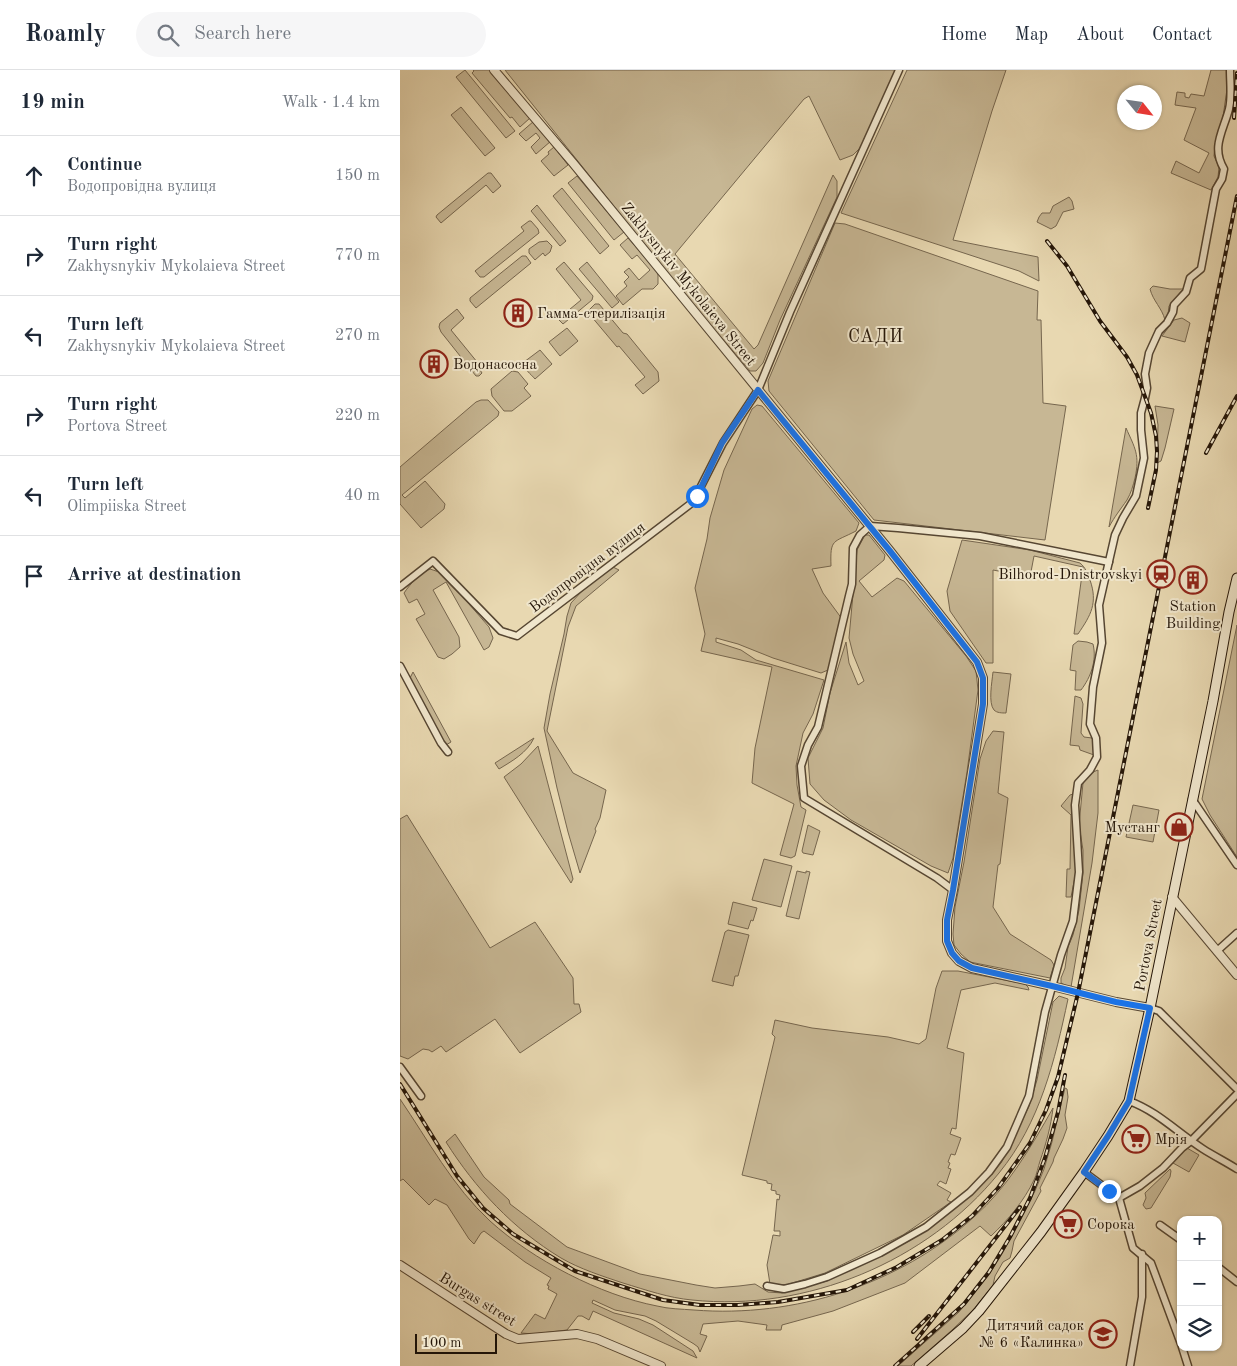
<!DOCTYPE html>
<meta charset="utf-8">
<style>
:root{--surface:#fff;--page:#f6f6f7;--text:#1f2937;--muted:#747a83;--line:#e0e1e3}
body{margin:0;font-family:"Old Standard TT",serif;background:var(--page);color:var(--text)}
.controls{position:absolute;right:15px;bottom:15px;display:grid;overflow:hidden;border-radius:10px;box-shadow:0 1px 4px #0004}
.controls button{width:45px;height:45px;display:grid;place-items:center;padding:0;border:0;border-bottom:1px solid var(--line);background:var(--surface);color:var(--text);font:25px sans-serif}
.compass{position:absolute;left:717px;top:15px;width:45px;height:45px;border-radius:50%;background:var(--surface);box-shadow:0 1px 4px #0004;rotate:120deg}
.scale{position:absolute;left:15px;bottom:12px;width:82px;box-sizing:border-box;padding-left:5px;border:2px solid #251608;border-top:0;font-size:14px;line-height:18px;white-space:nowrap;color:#251608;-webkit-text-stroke:4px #f0e6cc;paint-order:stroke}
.stop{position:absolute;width:15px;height:15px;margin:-11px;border:4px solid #1a73e8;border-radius:50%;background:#fff}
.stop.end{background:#1a73e8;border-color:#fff;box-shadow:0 1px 5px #0008}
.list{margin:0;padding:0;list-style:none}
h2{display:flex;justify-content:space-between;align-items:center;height:65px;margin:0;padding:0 20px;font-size:21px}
h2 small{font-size:16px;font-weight:400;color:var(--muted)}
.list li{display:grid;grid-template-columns:32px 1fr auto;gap:15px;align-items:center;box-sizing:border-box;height:80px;padding:0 20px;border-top:1px solid var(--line)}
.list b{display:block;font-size:19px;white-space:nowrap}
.list p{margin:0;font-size:16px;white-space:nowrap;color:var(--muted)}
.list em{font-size:16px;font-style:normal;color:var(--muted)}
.icon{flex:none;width:28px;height:28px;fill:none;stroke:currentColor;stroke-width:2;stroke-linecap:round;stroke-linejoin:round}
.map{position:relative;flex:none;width:837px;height:1296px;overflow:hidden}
header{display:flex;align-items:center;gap:30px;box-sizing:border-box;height:70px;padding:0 25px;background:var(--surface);border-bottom:1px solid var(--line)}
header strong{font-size:24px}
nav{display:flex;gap:28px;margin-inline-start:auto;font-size:18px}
.search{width:350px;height:45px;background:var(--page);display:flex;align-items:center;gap:12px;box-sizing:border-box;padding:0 18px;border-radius:28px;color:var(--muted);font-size:19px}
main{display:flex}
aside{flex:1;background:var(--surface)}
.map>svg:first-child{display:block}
</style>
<header>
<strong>Roamly</strong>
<div class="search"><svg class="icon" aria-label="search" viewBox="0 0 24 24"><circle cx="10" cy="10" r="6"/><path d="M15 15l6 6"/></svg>Search here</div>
<nav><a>Home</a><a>Map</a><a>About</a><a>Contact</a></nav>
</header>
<main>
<aside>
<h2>19 min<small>Walk · 1.4 km</small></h2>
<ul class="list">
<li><svg class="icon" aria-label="ahead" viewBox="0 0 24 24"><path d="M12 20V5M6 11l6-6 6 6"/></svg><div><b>Continue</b><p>Водопровідна вулиця</p></div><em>150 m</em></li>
<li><svg class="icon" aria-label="right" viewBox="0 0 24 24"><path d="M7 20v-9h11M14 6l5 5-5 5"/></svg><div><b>Turn right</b><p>Zakhysnykiv Mykolaieva Street</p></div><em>770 m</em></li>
<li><svg class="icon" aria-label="left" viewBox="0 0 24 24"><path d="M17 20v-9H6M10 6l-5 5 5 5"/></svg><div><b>Turn left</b><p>Zakhysnykiv Mykolaieva Street</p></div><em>270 m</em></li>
<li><svg class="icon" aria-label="right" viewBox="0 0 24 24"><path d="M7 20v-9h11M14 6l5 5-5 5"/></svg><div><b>Turn right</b><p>Portova Street</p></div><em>220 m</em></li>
<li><svg class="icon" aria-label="left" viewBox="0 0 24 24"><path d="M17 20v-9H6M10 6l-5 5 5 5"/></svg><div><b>Turn left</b><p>Olimpiiska Street</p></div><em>40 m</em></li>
<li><svg class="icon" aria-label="arrive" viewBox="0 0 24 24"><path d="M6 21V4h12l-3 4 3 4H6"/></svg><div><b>Arrive at destination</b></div></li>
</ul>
</aside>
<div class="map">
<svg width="837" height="1296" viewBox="0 0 837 1296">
<rect width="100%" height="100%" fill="#e8d8b1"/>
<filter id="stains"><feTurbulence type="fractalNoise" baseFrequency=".004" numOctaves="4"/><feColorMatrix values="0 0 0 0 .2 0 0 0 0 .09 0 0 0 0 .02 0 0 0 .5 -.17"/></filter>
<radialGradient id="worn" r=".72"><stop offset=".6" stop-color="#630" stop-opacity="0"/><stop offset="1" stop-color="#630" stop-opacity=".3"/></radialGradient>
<g fill="#c7b794" stroke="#76664e">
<polygon points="65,0 115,61 106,68 56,7"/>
<polygon points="73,0 91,0 130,48 120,57 112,47 110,48 72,3 74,1"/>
<polygon points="105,0 496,0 460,78 453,85 440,90 409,26 404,29 275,184 354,279 358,275 433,105 437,111 437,127 380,250 363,293 356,301 350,301 281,220"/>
<polygon points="507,0 606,0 592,41 553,170 638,187 639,211 619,201 441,143"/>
<polygon points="811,0 827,0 827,19 823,47 815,74 814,86 819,97 818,107 811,120 771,103 776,91 799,103 809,83 784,70 796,38 775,35 777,22 785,23 785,27 789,28 791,24 804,26"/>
<polygon points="61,37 95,78 85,86 51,45"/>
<polygon points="134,51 151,71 136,84 131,77 140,68 136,63 126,71 119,64"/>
<polygon points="154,77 168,95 154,106 141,91 149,84 148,82"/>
<polygon points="88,103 91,103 101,116 93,123 86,115 41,153 36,147 37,145"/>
<polygon points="177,106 224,162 214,170 168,113"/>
<polygon points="162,118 209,176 200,184 153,126"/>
<polygon points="669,127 672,131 674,139 663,142 656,156 651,159 637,152 639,147 642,143 650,143 653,136"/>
<polygon points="137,135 166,171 160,176 131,141"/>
<polygon points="129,151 131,151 138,159 139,163 84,207 80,207 75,201 124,161 121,157"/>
<polygon points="435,153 445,154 638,221 637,250 641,250 643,333 666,336 645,470 474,450 369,321 368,311"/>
<polygon points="228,168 256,200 258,205 258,214 253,219 242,219 223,235 216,226 227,216 224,212 229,207 224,202 229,198 239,210 250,200 237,185 232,189 220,175"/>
<polygon points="147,171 152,176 150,182 145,186 143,183 135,190 129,183 129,179 139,172"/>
<polygon points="122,186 126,186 131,193 76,238 70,231 70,228"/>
<polygon points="164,192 193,226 192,230 163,254 158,249 181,230 156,199"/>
<polygon points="187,192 219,232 212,238 179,199"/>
<path d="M753,216L770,219H783L769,236L768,244L765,250C762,238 753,231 750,219Z"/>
<polygon points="195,234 199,234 223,263 227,264 258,302 259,311 243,324 235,315 245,307 219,276 217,277 191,246 189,240"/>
<polygon points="57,239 64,248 51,260 82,298 80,300 82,303 79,306 76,306 41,262 39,257 40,253"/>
<polygon points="782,248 790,253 785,272 762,266 774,250"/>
<polygon points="167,258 178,271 160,286 149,272"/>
<path d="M140,280L152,294L135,309C131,304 123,299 124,292Z"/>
<polygon points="112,301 118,302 128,314 124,318 131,326 112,341 104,341 92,326 91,319"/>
<polygon points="81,330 88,330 99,342 98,346 2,425 5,428 25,411 45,434 44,439 21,458 0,434 0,397 76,332"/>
<path d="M357,335L362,336L459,453L456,461C433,473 430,468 431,496L412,499L423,523L445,553L428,600L421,603L373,588L338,574L316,568V572L341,580L356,590L424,610L413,644L403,663L396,696L397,715L401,737L406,740L395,786L391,788L380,785L394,734L352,713L355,678L372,597L301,581L305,564L295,518L307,469L310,448L324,400L352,339Z"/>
<polygon points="755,336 774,339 765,378 761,391 757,393 758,355"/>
<path d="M726,358C735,378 740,385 735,408C733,416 731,423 727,430C720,440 715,446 709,457Z"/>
<polygon points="465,465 469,465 485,485 484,490 459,511 472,527 497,508 504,511 566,586 576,601 578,620 567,702 553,788 548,803 531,796 451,750 424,730 410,714 408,688 423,658 430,623 446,572 449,593 458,615 464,611 453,584 449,568 457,480"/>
<path d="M562,470L630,480L680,493C686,498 687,503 690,510C698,533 691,545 678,564H674L683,497L634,486L630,507L593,500V593H586L550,541L547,521Z"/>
<polygon points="213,497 219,500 176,536 168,557 147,661 173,703 206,720 200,748 195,759 196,761 180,803 168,762 157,718 144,658 150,624 164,564 167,546 171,533 182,521"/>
<path d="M30,499L39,502L50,512L89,557L93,568L89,577L84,580L46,512L33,520L59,567L60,577L52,584L44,589L38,587L16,549L25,544L17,529L9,533L4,523C11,513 19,504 30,499Z"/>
<polygon points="837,555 837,787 810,745 802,729"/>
<path d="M678,571L687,572L693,574C697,590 691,607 681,620H675L676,601L670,600L673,575Z"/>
<polygon points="13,602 51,672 46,675 44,674 10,608"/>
<path d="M593,602L611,604L606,643C602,643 597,643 594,640C588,633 592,612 593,602Z"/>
<path d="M675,626L681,628L683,634L681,663L684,667L692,668C694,674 695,679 694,685L680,680L679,676L670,675Z"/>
<polygon points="593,661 604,662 598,723 608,728 600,794 598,795 593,837 610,864 651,890 654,895 650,908 570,892 561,884 554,875 553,864 555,837 564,792 580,689 586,671"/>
<path d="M134,668C127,683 112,691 99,699L95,693Z"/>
<polygon points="138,676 173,809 171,813 104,707 121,694"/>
<polygon points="698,700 698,743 692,793 671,917 667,916 661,913 661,908 665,898 668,877 673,865 679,840 683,803 683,780 679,755 683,713 693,702"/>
<polygon points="673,724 674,727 673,754 676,802 671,827 666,827 667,799 670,799 671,745 661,736 670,725"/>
<polygon points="733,735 759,740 753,772 726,767"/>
<polygon points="7,745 90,878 135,852 173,908 174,934 179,934 181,942 120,983 95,949 46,982 41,976 32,982 29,980 23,979 8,989 0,986 0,749"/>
<polygon points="408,755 420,761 413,785 403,783 402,781"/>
<polygon points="364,789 392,796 381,837 352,830"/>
<polygon points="397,801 406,803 406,801 410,802 399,849 386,846"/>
<polygon points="333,832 357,838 353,851 351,850 348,859 328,854"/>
<polygon points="328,860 349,865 338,906 335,906 333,916 312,911 325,862"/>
<polygon points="542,901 558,901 625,914 628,917 629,920 595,913 561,920 547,978 564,983 556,1059 552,1058 550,1064 561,1068 555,1085 551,1084 548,1092 550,1093 548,1098 551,1099 546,1114 540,1111 537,1115 551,1123 547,1130 551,1132 503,1165 425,1203 386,1215 370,1214 367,1195 373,1165 380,1166 380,1161 374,1161 377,1129 379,1130 380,1125 376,1124 376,1121 371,1120 372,1114 367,1113 367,1111 342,1105 375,967 372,964 375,950 412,958 488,967 519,974 526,969 536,918"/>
<path d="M659,926L668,929C655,990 640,1053 599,1103C527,1192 406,1242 292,1230C269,1228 246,1220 223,1213C202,1206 180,1199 161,1188C113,1159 75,1118 46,1072L55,1064L84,1107L109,1130L110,1134L167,1177L240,1204L296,1215L315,1218L339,1216L355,1214L368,1222L382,1223L427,1211L509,1171L529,1158L574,1123L601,1093L610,1076L629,1036L637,1010L653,932Z"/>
<polygon points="665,1018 667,1019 668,1027 665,1045 667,1058 663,1069 654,1088 653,1092 640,1118 641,1121 614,1171 612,1181 610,1188 603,1192 595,1206 593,1215 573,1240 552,1260 511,1296 498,1296 559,1242 588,1206 602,1184 635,1121 644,1099 652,1072"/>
<path d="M0,1029C28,1070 53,1117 90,1151C133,1190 200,1225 257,1236C269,1239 281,1239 294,1240C394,1248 499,1215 574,1147C608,1117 631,1077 653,1038C651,1056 646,1074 640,1091C638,1097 637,1104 634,1110C624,1131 608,1150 591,1166L580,1156L505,1213L433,1241L382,1255L381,1260H366L367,1255L338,1251L303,1254L300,1264L307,1266L300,1282L298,1277L294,1274L256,1251L245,1246L215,1240L193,1230L192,1233L214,1243L239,1249L253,1255L293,1281L297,1288L193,1241L189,1250L182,1246H178L167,1260L133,1264L121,1263L135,1244L145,1249L157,1224L148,1219L149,1216L147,1215L151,1208L125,1192L84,1161L81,1163L74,1174L69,1169L47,1135L35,1129L29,1135L3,1109L0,1111Z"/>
<polygon points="787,1078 799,1085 789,1102 773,1093"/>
<polygon points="770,1099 771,1101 770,1107 751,1138 746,1139 743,1135 746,1128 745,1123"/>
</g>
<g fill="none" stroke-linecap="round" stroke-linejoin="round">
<g stroke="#564632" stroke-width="9">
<g id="minor">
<polyline points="0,517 33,491 101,561 117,566 293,432 323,373 358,320 390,242 499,0"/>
<polyline points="0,596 41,673 48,682"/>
<polyline points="792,729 837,795"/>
<polyline points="553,820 537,808 404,728 401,696 408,675 418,657 449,526 452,514 453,478 460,465 470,456 498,458 580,466 709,492"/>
<polyline points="817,881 837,863"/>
<polyline points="750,938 759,941 837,1019"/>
<polyline points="0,997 21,1026"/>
<path d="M729,1031C757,1041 778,1063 803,1079C814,1086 826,1092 837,1099"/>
<polyline points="684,1102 719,1128 733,1178 751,1193 781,1274"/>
<polyline points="719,1128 740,1116 763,1098 782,1078 791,1071 837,1024"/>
<polyline points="760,1155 781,1170"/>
<polyline points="818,1197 837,1212"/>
<path d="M367,1216L384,1219L405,1214L427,1207L480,1183L526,1157L570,1122L589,1102L607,1077L629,1026L645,942L661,885L673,851L679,802L675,735L678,713L690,700L697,687L696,668L690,654L693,617L702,573L699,535L715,465L723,448L736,426L744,388L741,360V343L745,328L747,318L745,304L749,283L759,261L767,253L773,242L774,235L786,222L790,208L801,199L816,119L822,109L824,99C811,77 823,62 829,39C832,27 830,13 830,0"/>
<polyline points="782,1277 788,1296"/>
<polyline points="730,1296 742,1227 742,1184"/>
</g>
</g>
<g stroke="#564632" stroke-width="10">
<g id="tertiary">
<polyline points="94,0 173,93 490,481 577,592 583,608 583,634 553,820 547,850 547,871 552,883 559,891 572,898 652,916 716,932 750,938"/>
<polyline points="772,827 837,905"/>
<polyline points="0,1195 106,1264 118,1269 177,1264 197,1269 261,1296"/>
</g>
</g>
<g stroke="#251608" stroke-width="11">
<polyline id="secondary" points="519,1296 563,1258 579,1241 641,1162 684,1102 708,1066 729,1031 750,938 813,631 829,542 837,508"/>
</g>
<use href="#minor" stroke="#f0e6cc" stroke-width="6"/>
<use href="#tertiary" stroke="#f0e6cc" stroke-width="8"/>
<use href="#secondary" stroke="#f0e6cc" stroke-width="9"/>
<g stroke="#251608" stroke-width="4">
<g id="rail">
<polyline points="834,48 837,3"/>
<polyline points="647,171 667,196 700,251 727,287 737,305 751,343 756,366 757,381 756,400 748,438"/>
<polyline points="806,383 837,326"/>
<polyline points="0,1014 57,1106 83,1138 113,1164 175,1201 263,1230 300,1235 338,1235 378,1232 447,1220 497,1197 542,1170 572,1146 598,1118 630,1073 646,1040 658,1007 678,923 837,126"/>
<polyline points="513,1262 529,1246"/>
<polyline points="517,1269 620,1137"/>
<polyline points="495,1296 564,1234 589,1202 610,1167 630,1128 645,1088 658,1042 665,1005"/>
</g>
</g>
<use href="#rail" stroke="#f0e6cc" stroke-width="2" stroke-dasharray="5.5" stroke-linecap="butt"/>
</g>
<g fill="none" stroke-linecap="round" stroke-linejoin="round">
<polyline stroke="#1a73e8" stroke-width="6" points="297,426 322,373 358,320 490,481 577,592 583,608 583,634 553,820 547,850 547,871 552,883 559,891 572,898 652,916 716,932 750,938 729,1031 708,1066 684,1102 709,1121"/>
</g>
<defs>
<g id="building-ring" transform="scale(1.4375)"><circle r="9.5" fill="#f0e6cc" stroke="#8f2418" stroke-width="1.5"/><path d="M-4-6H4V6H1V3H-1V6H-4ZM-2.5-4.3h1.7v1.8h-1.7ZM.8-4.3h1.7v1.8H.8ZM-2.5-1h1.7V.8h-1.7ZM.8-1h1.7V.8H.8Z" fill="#8f2418"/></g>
<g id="station-ring" transform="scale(1.4375)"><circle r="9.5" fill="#f0e6cc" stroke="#8f2418" stroke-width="1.5"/><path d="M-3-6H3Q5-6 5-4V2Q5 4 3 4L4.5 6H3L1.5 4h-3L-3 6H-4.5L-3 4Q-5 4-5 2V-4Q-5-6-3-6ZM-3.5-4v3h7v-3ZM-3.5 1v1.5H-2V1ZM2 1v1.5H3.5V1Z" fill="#8f2418"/></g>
<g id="shop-ring" transform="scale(1.4375)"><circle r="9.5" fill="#f0e6cc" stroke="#8f2418" stroke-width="1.5"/><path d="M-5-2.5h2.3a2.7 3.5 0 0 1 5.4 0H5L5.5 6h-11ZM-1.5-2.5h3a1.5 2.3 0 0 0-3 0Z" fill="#8f2418"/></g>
<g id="supermarket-ring" transform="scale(1.4375)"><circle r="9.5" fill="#f0e6cc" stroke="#8f2418" stroke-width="1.5"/><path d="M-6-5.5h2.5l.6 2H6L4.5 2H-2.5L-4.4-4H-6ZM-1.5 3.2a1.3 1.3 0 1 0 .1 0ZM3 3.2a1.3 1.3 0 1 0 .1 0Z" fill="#8f2418"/></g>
<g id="school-ring" transform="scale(1.4375)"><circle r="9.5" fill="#f0e6cc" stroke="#8f2418" stroke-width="1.5"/><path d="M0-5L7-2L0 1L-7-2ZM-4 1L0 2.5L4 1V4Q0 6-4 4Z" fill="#8f2418"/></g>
</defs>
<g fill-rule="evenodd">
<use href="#building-ring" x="118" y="243"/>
<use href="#building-ring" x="34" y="294"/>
<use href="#station-ring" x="761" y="504"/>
<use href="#building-ring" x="793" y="510"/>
<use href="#shop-ring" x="779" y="757"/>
<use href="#supermarket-ring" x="736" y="1069"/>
<use href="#supermarket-ring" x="668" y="1154"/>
<use href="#school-ring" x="703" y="1264"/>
</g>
<g text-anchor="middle" stroke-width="4" stroke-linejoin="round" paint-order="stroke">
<g font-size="15" fill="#251608" stroke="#f0e6cc">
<text transform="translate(289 214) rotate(51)" y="5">Zakhysnykiv Mykolaieva Street</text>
<text transform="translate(187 497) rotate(-37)" y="5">Водопровідна вулиця</text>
<text transform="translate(748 875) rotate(-79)" y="5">Portova Street</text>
<text transform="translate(78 1229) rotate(32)" y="5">Burgas street</text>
</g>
<g font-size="15" fill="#251608" stroke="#f0e6cc" text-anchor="start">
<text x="137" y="248">Гамма-стерилізація</text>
<text x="53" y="299">Водонасосна</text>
<text x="742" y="509" text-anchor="end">Bilhorod-Dnistrovskyi</text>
<text x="793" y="541" text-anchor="middle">Station<tspan x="793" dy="17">Building</tspan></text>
<text x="760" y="762" text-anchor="end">Мустанг</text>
<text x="755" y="1074">Мрія</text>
<text x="687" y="1159">Сорока</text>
<text x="684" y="1260" text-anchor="end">Дитячий садок<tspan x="684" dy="17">№ 6 «Калинка»</tspan></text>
</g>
<g font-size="18" letter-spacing="1" fill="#251608" stroke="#f0e6cc">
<text x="476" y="272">САДИ</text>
</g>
</g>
<rect width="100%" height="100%" filter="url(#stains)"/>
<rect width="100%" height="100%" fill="url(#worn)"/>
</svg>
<div class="controls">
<button>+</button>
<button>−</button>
<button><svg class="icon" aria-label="layers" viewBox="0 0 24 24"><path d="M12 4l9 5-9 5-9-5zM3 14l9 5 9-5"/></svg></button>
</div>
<svg class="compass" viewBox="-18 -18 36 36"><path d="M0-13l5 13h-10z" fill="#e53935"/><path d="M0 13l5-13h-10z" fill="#747a83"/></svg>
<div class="scale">100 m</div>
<div class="stop" style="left:297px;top:426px"></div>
<div class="stop end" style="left:709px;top:1121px"></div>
</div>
</main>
